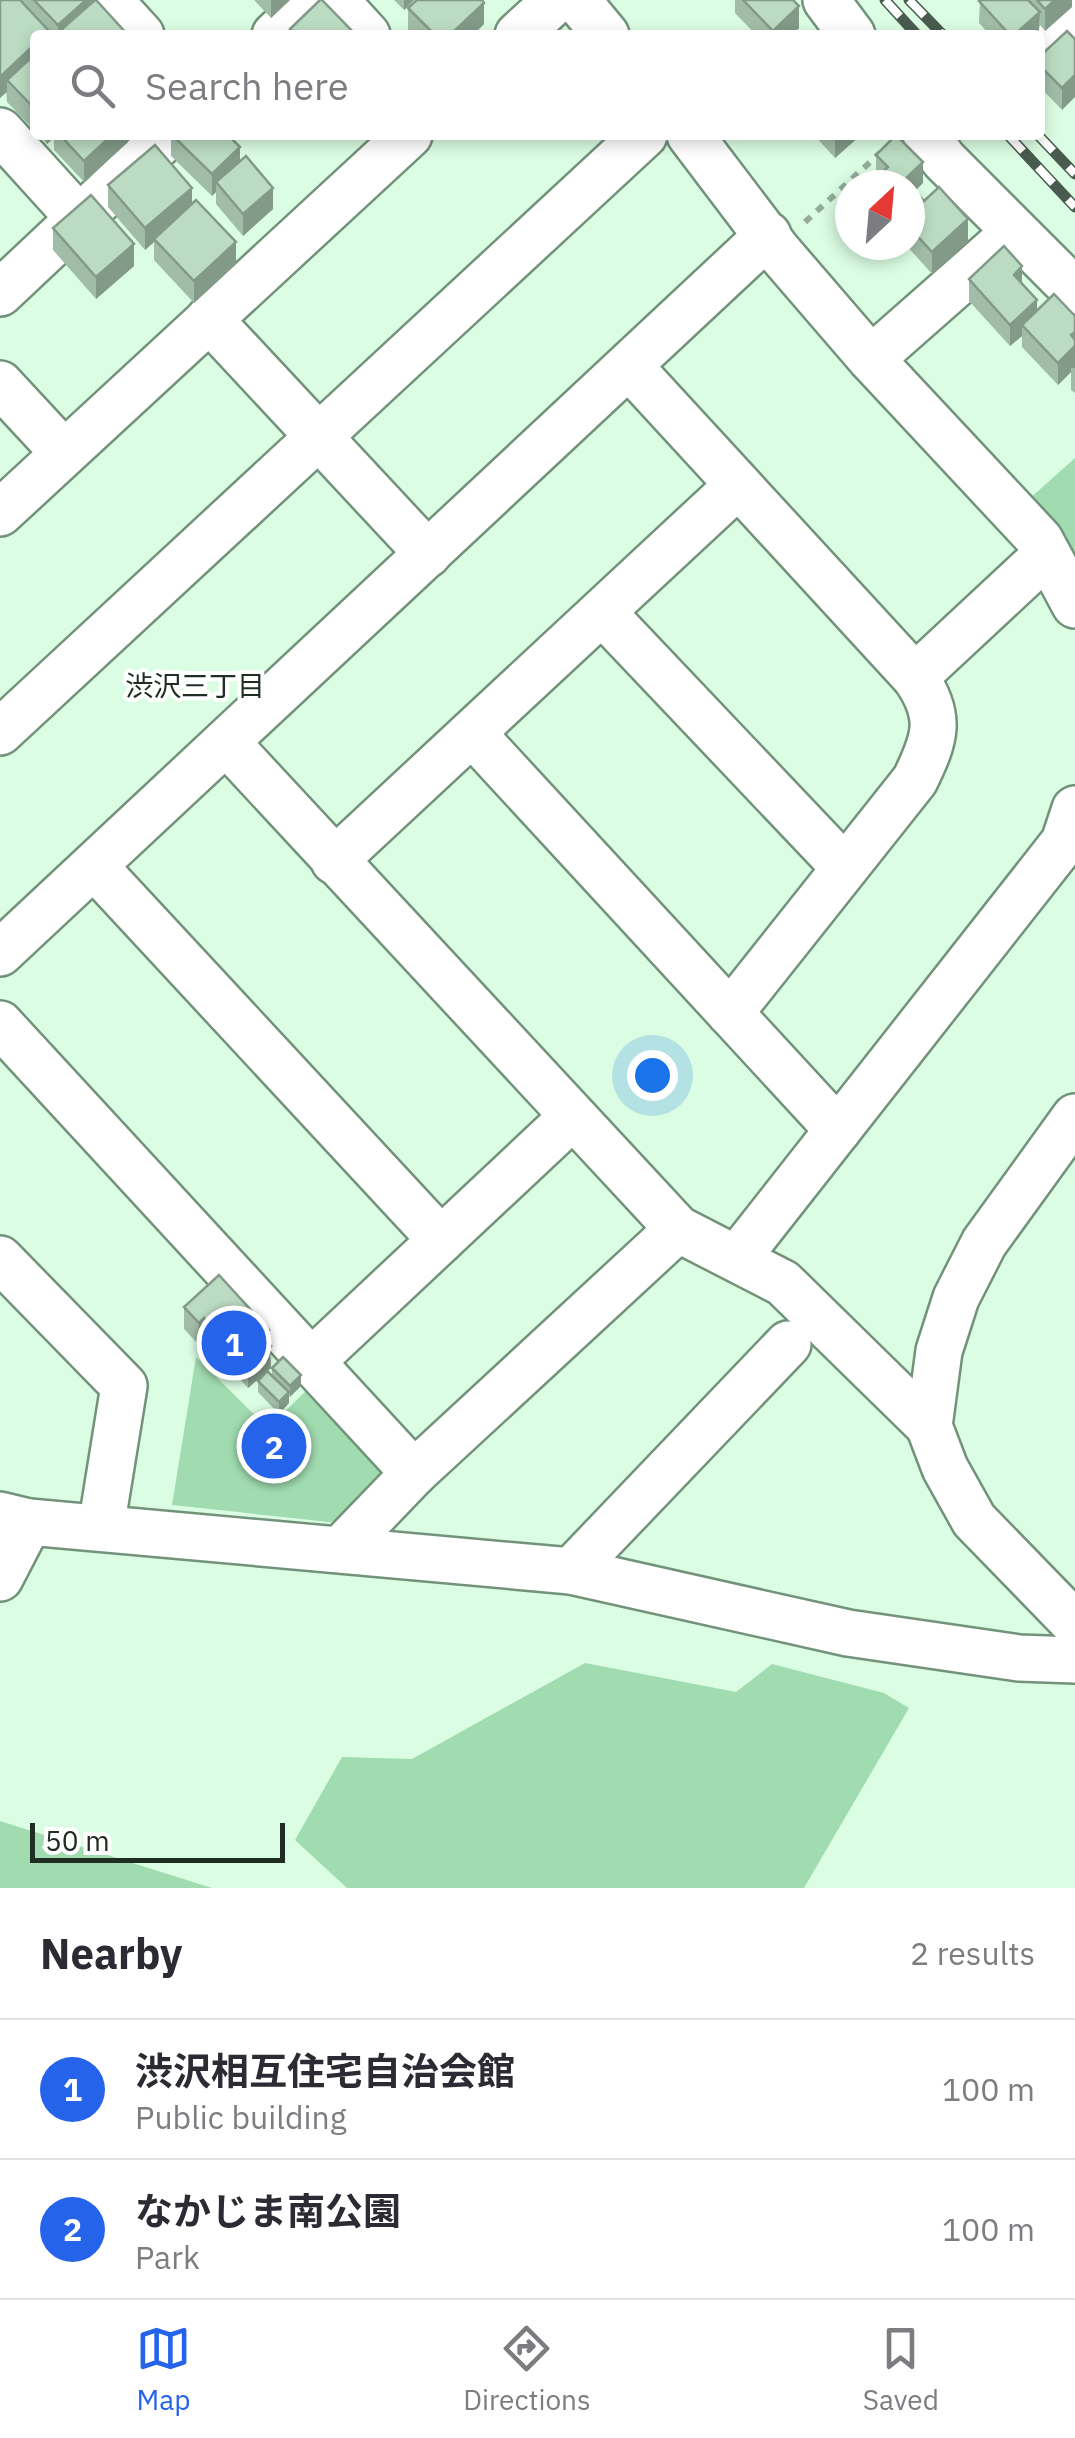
<!DOCTYPE html>
<meta charset="utf-8">
<style>
:root{--surface:#fff;--page:#f2f2f3;--text:#2b2b33;--muted:#7c7c81;--line:#e1e1e2;--accent:#2563eb}
body{margin:0;font-family:"IBM Plex Sans","Noto Sans JP",sans-serif;background:var(--page);color:var(--text)}
.compass{position:absolute;left:835px;top:170px;width:90px;height:90px;border-radius:50%;background:var(--surface);box-shadow:0 5px 15px #0003;rotate:26deg}
.scale{position:absolute;left:30px;bottom:25px;width:255px;box-sizing:border-box;padding-left:10px;border:5px solid #202d23;border-top:0;font-size:28px;line-height:35px;white-space:nowrap;color:#202d23;-webkit-text-stroke:8px #fff;paint-order:stroke}
.you{position:absolute;left:652px;top:1075px;width:35px;height:35px;margin:-25px;border:8px solid #fff;border-radius:50%;background:#1a73e8;box-shadow:0 0 0 15px #1a73e833}
.badge{display:grid;place-items:center;width:65px;height:65px;border-radius:50%;background:var(--accent);color:#fff;font-size:32px;font-weight:700}
.pin{position:absolute;translate:-50% -50%;border:5px solid #fff;box-shadow:0 2px 10px #0006}
.list{margin:0;padding:0;list-style:none}
h2{display:flex;justify-content:space-between;align-items:center;height:130px;margin:0;padding:0 40px;font-size:42px}
h2 small{font-size:32px;font-weight:400;color:var(--muted)}
.list li{display:grid;grid-template-columns:65px 1fr auto;gap:30px;align-items:center;box-sizing:border-box;height:140px;padding:0 40px;border-top:2px solid var(--line)}
.list b{display:block;font-size:38px;white-space:nowrap}
.list p{margin:0;font-size:32px;white-space:nowrap;color:var(--muted)}
.list em{font-size:32px;font-style:normal;color:var(--muted)}
.icon{flex:none;width:55px;height:55px;fill:none;stroke:currentColor;stroke-width:2;stroke-linecap:round;stroke-linejoin:round}
.map{position:relative;flex:none;width:1075px;height:1888px;overflow:hidden}
.search{position:absolute;background:var(--surface);box-shadow:0 5px 15px #0003;left:30px;right:30px;top:30px;height:110px;display:flex;align-items:center;gap:25px;box-sizing:border-box;padding:0 35px;border-radius:10px;color:var(--muted);font-size:38px}
.sheet{height:410px;background:var(--surface)}
nav{display:flex;justify-content:space-around;align-items:center;box-sizing:border-box;height:140px;border-top:2px solid var(--line);background:var(--surface);font-size:28px;color:var(--muted)}
nav a{display:grid;justify-items:center;gap:5px}
nav .on{color:var(--accent)}
.map>svg:first-child{display:block}
</style>
<div class="map">
<svg width="1075" height="1888" viewBox="0 0 1075 1888">
<rect width="100%" height="100%" fill="#dbfde3"/>
<g fill="#a1dcb0">
<polygon points="1075,458 1075,555 1028,500"/>
<polygon points="196,1357 268,1428 311,1386 384,1463 384,1480 338,1523 172,1505"/>
<polygon points="585,1663 736,1692 772,1664 884,1693 909,1708 804,1888 347,1888 295,1840 342,1757 412,1759"/>
<polygon points="0,1821 212,1888 0,1888"/>
</g>
<g fill="none" stroke-linecap="round" stroke-linejoin="round">
<g stroke="#73927a" stroke-width="50">
<g id="minor">
<polyline points="109,0 141,35"/>
<polyline points="335,0 367,35"/>
<polyline points="577,0 606,35"/>
<polyline points="826,0 852,35"/>
<polyline points="275,35 312,0"/>
<polyline points="518,35 556,0"/>
<polyline points="1050,45 1075,20"/>
<polyline points="0,131 79,218"/>
<polyline points="690,135 778,251 871,359 1040,540 1075,605"/>
<polyline points="926,135 944,160 1075,291"/>
<polyline points="0,293 168,135"/>
<polyline points="209,319 428,554"/>
<polyline points="871,359 1014,233"/>
<path d="M629,366L915,677C943,717 935,739 915,780L730,1013"/>
<polyline points="0,384 64,453"/>
<polyline points="0,513 409,135"/>
<polyline points="602,612 844,867"/>
<polyline points="915,677 1047,554"/>
<polyline points="0,732 644,135"/>
<polyline points="472,733 838,1130"/>
<polyline points="226,742 678,1229 783,1283 929,1426"/>
<polyline points="334,861 737,486"/>
<polyline points="94,866 441,1240"/>
<polyline points="0,953 768,235"/>
<polyline points="0,1024 414,1473"/>
<polyline points="1075,1117 984,1243 956,1298 939,1351 929,1426 945,1468 974,1520 1075,1624"/>
<polyline points="738,1257 1064,842 1075,809"/>
<polyline points="0,1259 124,1386 101,1528"/>
<polyline points="312,1361 571,1118"/>
<polyline points="0,1515 29,1522 571,1571 848,1633 1019,1658 1075,1660"/>
<polyline points="341,1549 414,1473 678,1229"/>
<polyline points="571,1571 788,1344"/>
<polyline points="0,1578 29,1522"/>
</g>
</g>
<polyline stroke="#93ad99" stroke-width="6" stroke-dasharray="8 8" stroke-linecap="butt" points="805,222 880,153"/>
<use href="#minor" stroke="#fff" stroke-width="45"/>
<g stroke="#495b4e" stroke-width="11">
<g id="rail">
<polyline points="885,0 917,35"/>
<polyline points="909,0 943,35"/>
<polyline points="1008,135 1075,207"/>
<polyline points="1038,135 1075,174"/>
</g>
</g>
<use href="#rail" stroke="#fff" stroke-width="8" stroke-dasharray="22" stroke-linecap="butt"/>
</g>
<g fill="#a1bda7">
<polygon points="0,0 93,0 93,2 128,35 35,35 35,131 7,102"/>
<polygon points="254,0 290,0 271,18"/>
<polygon points="394,0 414,0 404,10"/>
<polygon points="735,0 793,0 799,28 792,35 756,35 735,13"/>
<polygon points="980,0 1072,0 1072,7 1045,31 1040,25 1038,35 990,35 979,23"/>
<polygon points="408,8 484,24 473,35 414,35 408,30"/>
<polygon points="1067,31 1062,110 1040,87 1040,56"/>
<polygon points="39,135 128,135 128,142 84,182 54,150 54,137 47,144"/>
<polygon points="171,135 240,161 273,209 243,236 216,204 216,192 212,196 171,156"/>
<polygon points="814,135 861,135 835,158"/>
<polygon points="876,155 923,183 872,185 877,178 876,176"/>
<polygon points="108,185 192,203 236,264 194,303 154,260 154,242 145,250 108,207"/>
<polygon points="910,197 924,201 968,241 932,274 906,245 910,245"/>
<polygon points="53,228 134,266 96,299 53,250"/>
<polygon points="969,279 1022,284 1037,310 1075,316 1075,393 1071,390 1071,372 1058,385 1022,347 1022,336 1010,346 969,301"/>
<polygon points="184,1307 269,1344 271,1368 268,1371 272,1375 272,1368 301,1386 289,1397 289,1403 279,1414 258,1392 258,1381 267,1372 248,1388 204,1340 199,1345 184,1329"/>
</g>
<g fill="#839a88">
<polygon points="86,0 93,0 93,15 62,29 62,35 58,35 58,25"/>
<polygon points="271,0 290,0 271,18"/>
<polygon points="404,0 414,0 404,10"/>
<polygon points="1055,0 1072,0 1072,7 1045,31 1045,9"/>
<polygon points="484,3 484,24 473,35 450,35"/>
<polygon points="799,6 799,28 792,35 773,35 773,31"/>
<polygon points="1040,12 1038,35 1014,35"/>
<polygon points="35,44 35,66 7,80 7,92 0,98 0,77"/>
<polygon points="1075,75 1075,97 1062,110 1062,88"/>
<polygon points="47,135 54,135 54,137 47,144"/>
<polygon points="112,135 128,135 128,142 84,182 84,161"/>
<polygon points="836,135 861,135 835,158 835,137"/>
<polygon points="240,147 240,169 216,182 216,192 212,196 212,174"/>
<polygon points="923,162 923,183 910,196 910,185 899,185"/>
<polygon points="192,188 192,210 154,239 154,242 145,250 145,228"/>
<polygon points="273,188 273,209 243,236 243,214"/>
<polygon points="968,219 968,241 932,274 932,252"/>
<polygon points="236,242 236,264 194,303 194,281"/>
<polygon points="134,244 134,266 96,299 96,277"/>
<polygon points="1022,266 1022,288 1014,275"/>
<polygon points="1037,300 1037,322 1022,325 1022,336 1010,346 1010,325"/>
<polygon points="1075,332 1075,368 1071,368 1071,372 1058,385 1058,363 1071,335"/>
<polygon points="204,1318 204,1340 199,1345 199,1323"/>
<polygon points="269,1330 271,1368 248,1388 248,1367 262,1337"/>
<polygon points="301,1375 301,1386 290,1397 290,1386"/>
<polygon points="289,1392 289,1403 279,1414 279,1402"/>
</g>
<g fill="#bbdcc2" stroke="#839a88" stroke-width="2.5">
<polygon points="0,0 20,0 49,31 45,35 35,35 35,44 0,77"/>
<polygon points="34,0 86,0 58,25"/>
<polygon points="95,0 96,0 128,35 67,35 62,29"/>
<polygon points="320,0 322,0 356,35 297,35 290,29"/>
<polygon points="417,0 482,0 484,3 450,35 435,35 408,8"/>
<polygon points="743,0 793,0 799,6 773,31"/>
<polygon points="980,0 1028,0 1040,12 1014,35 1010,35 979,1"/>
<polygon points="1037,0 1055,0 1045,9"/>
<polygon points="1067,31 1075,39 1075,75 1062,88 1040,66 1040,56"/>
<polygon points="35,54 35,109 7,80"/>
<polygon points="60,135 112,135 84,161"/>
<polygon points="172,135 228,135 240,147 212,174"/>
<polygon points="896,135 923,162 899,185 874,185 872,183 888,167 876,155"/>
<polygon points="155,145 192,188 145,228 108,185"/>
<polygon points="246,156 273,188 243,214 216,182"/>
<polygon points="939,187 968,219 932,252 910,228 910,197 916,192 924,201"/>
<polygon points="91,195 134,244 96,277 53,228"/>
<polygon points="196,200 236,242 194,281 154,239"/>
<polygon points="1004,246 1022,266 1014,275 1037,300 1010,325 969,279"/>
<polygon points="1054,294 1075,316 1075,332 1071,335 1075,340 1075,346 1058,363 1022,325"/>
<polygon points="219,1275 269,1330 262,1337 271,1346 248,1367 204,1318 199,1323 184,1307"/>
<polygon points="283,1357 301,1375 290,1386 272,1368"/>
<polygon points="267,1371 289,1392 279,1402 258,1381"/>
</g>
<g text-anchor="middle" stroke-width="8" stroke-linejoin="round" paint-order="stroke">
<g font-size="28" fill="#202d23" stroke="#fff">
<text x="195" y="696">渋沢三丁目</text>
</g>
</g>
</svg>
<svg class="compass" viewBox="-18 -18 36 36"><path d="M0-13l5 13h-10z" fill="#e53935"/><path d="M0 13l5-13h-10z" fill="#7c7c81"/></svg>
<div class="scale">50 m</div>
<div class="you"></div>
<div class="pin badge" style="left:234px;top:1343px">1</div>
<div class="pin badge" style="left:274px;top:1446px">2</div>
<div class="search"><svg class="icon" aria-label="search" viewBox="0 0 24 24"><circle cx="10" cy="10" r="6"/><path d="M15 15l6 6"/></svg>Search here</div>
</div>
<section class="sheet">
<h2>Nearby<small>2 results</small></h2>
<ul class="list">
<li><span class="badge">1</span><div><b>渋沢相互住宅自治会館</b><p>Public building</p></div><em>100 m</em></li>
<li><span class="badge">2</span><div><b>なかじま南公園</b><p>Park</p></div><em>100 m</em></li>
</ul>
</section>
<nav>
<a class="on"><svg class="icon" aria-label="map" viewBox="0 0 24 24"><path d="M3 6l6-2 6 2 6-2v14l-6 2-6-2-6 2zM9 4v14M15 6v14"/></svg>Map</a>
<a><svg class="icon" aria-label="directions" viewBox="0 0 24 24"><path d="M12 3l9 9-9 9-9-9zM9 14v-3h6M13 9l2 2-2 2"/></svg>Directions</a>
<a><svg class="icon" aria-label="saved" viewBox="0 0 24 24"><path d="M7 4h10v16l-5-4-5 4z"/></svg>Saved</a>
</nav>
